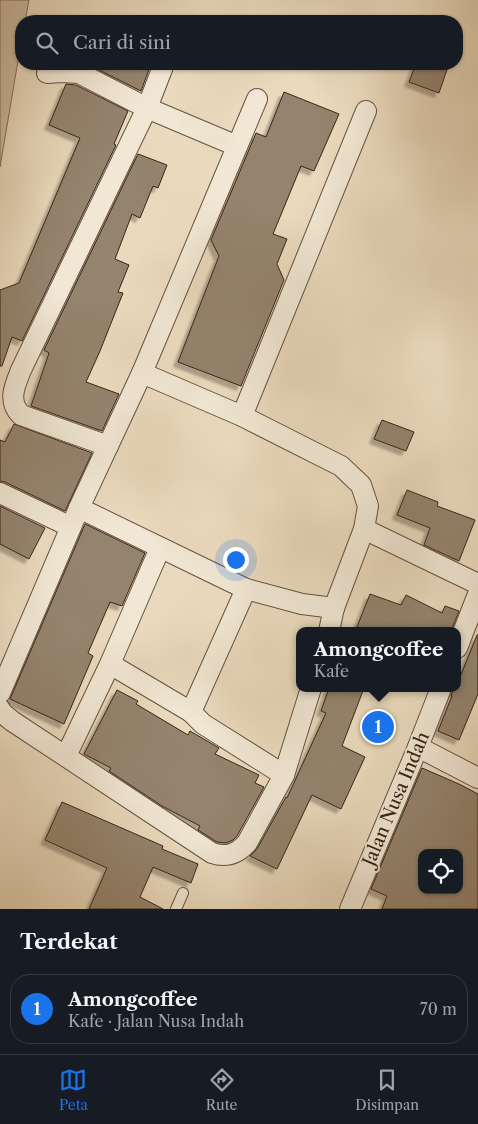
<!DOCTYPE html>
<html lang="id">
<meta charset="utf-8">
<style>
:root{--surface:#171b24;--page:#242831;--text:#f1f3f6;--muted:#9ea1a6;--line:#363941;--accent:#1a73e8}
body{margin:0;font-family:"Libre Caslon Text",serif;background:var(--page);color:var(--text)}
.controls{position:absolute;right:15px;bottom:15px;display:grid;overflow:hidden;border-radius:10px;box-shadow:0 1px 4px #0004}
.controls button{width:45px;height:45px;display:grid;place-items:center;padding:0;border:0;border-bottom:1px solid var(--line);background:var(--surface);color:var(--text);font:25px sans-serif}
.you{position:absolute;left:235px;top:559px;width:18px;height:18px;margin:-12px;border:4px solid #fff;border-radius:50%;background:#1a73e8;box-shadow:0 0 0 8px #1a73e833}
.badge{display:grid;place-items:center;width:32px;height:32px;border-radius:50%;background:var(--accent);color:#fff;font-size:16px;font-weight:700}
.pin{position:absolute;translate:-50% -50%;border:2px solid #fff;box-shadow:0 1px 5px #0006}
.popup{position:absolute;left:296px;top:627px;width:165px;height:65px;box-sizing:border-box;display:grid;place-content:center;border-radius:10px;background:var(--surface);filter:drop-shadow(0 1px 4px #0005);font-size:16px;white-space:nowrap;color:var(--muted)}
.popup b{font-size:19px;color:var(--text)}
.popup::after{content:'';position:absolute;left:50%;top:100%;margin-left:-10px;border:10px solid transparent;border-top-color:var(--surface)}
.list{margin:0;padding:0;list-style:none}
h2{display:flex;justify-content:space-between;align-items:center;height:65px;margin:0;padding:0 20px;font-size:21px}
h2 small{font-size:16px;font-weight:400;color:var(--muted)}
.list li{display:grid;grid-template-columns:32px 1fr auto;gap:15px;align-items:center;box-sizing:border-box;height:70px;margin:0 10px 10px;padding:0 10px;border:1px solid var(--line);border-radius:20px}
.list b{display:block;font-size:19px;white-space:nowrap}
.list p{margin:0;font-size:16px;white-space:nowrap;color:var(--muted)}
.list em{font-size:16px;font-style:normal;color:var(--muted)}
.icon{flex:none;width:28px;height:28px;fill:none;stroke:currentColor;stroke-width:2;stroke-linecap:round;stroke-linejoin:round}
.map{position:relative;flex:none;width:478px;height:909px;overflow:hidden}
.search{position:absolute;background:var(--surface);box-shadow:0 1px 4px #0004;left:15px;right:15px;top:15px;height:55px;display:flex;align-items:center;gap:12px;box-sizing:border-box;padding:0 18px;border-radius:20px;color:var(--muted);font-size:19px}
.sheet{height:145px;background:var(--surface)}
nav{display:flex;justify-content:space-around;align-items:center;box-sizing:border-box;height:70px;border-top:1px solid var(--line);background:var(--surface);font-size:14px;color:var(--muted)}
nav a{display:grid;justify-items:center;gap:2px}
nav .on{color:var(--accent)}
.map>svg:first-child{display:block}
</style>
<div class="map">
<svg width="478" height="909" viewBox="0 0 478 909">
<defs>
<filter id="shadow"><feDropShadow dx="-4.5" dy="4.5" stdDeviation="1" flood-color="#0004"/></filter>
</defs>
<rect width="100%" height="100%" fill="#eadabd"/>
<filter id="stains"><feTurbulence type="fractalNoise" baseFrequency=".004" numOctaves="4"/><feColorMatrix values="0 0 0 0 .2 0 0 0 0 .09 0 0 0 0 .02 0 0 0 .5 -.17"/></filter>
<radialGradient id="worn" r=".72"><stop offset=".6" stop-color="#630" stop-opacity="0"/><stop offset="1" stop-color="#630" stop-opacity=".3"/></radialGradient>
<polygon fill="#ccbba1" stroke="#82705c" points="0,0 29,0 25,21 21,21 21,43 0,167"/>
<g fill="#94836d" stroke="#372516" fill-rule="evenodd" filter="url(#shadow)">
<polygon points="87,64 151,64 141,91"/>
<polygon points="416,64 449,64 439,93 409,82"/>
<polygon points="66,84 76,85 128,111 114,144 116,145 22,341 12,337 2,366 0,366 0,290 19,283 80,138 49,125"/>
<polygon points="284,92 339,114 314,171 301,166 273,234 287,239 277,264 284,280 241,386 178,362 219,256 211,240 256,133 266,137"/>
<polygon points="138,154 167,165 158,188 153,186 140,218 132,214 115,259 129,265 118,292 123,293 100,351 86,382 119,394 102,431 31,406 49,353 44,350"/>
<polygon points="382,420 414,432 406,451 374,439"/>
<polygon points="14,424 92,453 65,511 5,482 0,481 0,440 5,442"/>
<polygon points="407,490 438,502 437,506 475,520 459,561 424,545 430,528 397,515"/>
<polygon points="0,506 45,528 29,559 0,544"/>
<polygon points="85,524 145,553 122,606 110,602 88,653 93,656 64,724 10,699"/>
<polygon points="370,594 401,605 406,595 442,613 445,606 459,611 451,631 367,631 357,627"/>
<polygon points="477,635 478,635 478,694 459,740 438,731 452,696 451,696 453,689 457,688 457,681 458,682"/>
<polygon points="329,688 364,688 342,746 365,757 341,809 312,795 277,869 250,856 257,849 286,797 287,798 326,713 321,711"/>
<polygon points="117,690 138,701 136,704 188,735 190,731 219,748 215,754 259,775 255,783 264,787 237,836 233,840 226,843 217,842 198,830 200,826 162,806 109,771 111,768 84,754"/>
<path d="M422,768L459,784L478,794V909H382L387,896L371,889ZM422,853H459V890H422Z"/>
<polygon points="62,802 163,846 162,849 198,864 191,883 153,867 140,897 163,909 89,909 107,868 45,840"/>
</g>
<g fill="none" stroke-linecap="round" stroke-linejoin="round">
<g stroke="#645240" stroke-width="12">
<polyline id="service" points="176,909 183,893"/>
</g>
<g stroke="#645240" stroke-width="22">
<g id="minor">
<polyline points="47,73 62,72 79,73 147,108 237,146"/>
<polyline points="142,373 242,416 341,466 361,485 368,506 364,529"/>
<polyline points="242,416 366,111"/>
<path d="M108,446L21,415C7,401 15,385 21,370L147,108L164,64"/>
<polyline points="0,493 71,527"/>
<polyline points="79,508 246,589 302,604 334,608 364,529 478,584"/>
<polyline points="246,589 191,712 203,724 284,775"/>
<polyline points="329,631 334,608"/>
<polyline points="457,648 478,594"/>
<polyline points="110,664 191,712"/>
<polyline points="0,693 79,508 142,373 257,99"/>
<path d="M0,709L1,712L12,721L212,853C227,858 237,854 247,843L284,775L311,688"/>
<polyline points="418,747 478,778"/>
<polyline points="66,756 110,664 160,548"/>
<polyline points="350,909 418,747 441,688"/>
</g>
</g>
<use href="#service" stroke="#f1e7d4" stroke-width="10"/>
<use href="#minor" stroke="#f1e7d4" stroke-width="20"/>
</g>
<g text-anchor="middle" stroke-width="4" stroke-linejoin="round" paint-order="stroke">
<g font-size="18" fill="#372516" stroke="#f1e7d4">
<text transform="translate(396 799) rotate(-67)" y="6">Jalan Nusa Indah</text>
</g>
</g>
<rect width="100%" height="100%" filter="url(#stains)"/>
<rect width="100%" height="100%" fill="url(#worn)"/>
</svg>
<div class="controls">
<button><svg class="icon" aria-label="locate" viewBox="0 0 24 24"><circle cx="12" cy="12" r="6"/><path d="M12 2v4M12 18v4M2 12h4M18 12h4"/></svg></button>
</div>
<div class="you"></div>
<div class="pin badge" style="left:378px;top:727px">1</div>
<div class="popup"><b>Amongcoffee</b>Kafe</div>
<div class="search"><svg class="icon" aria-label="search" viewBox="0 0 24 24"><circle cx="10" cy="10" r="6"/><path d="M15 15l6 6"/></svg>Cari di sini</div>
</div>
<section class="sheet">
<h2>Terdekat<small></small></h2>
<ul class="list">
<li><span class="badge">1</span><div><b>Amongcoffee</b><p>Kafe · Jalan Nusa Indah</p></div><em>70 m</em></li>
</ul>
</section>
<nav>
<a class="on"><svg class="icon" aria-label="map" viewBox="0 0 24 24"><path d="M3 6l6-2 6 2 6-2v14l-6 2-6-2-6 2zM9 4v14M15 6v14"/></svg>Peta</a>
<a><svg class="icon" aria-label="directions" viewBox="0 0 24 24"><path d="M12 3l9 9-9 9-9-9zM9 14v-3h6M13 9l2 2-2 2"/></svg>Rute</a>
<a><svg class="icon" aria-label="saved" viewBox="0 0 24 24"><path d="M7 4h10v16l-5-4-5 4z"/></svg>Disimpan</a>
</nav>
